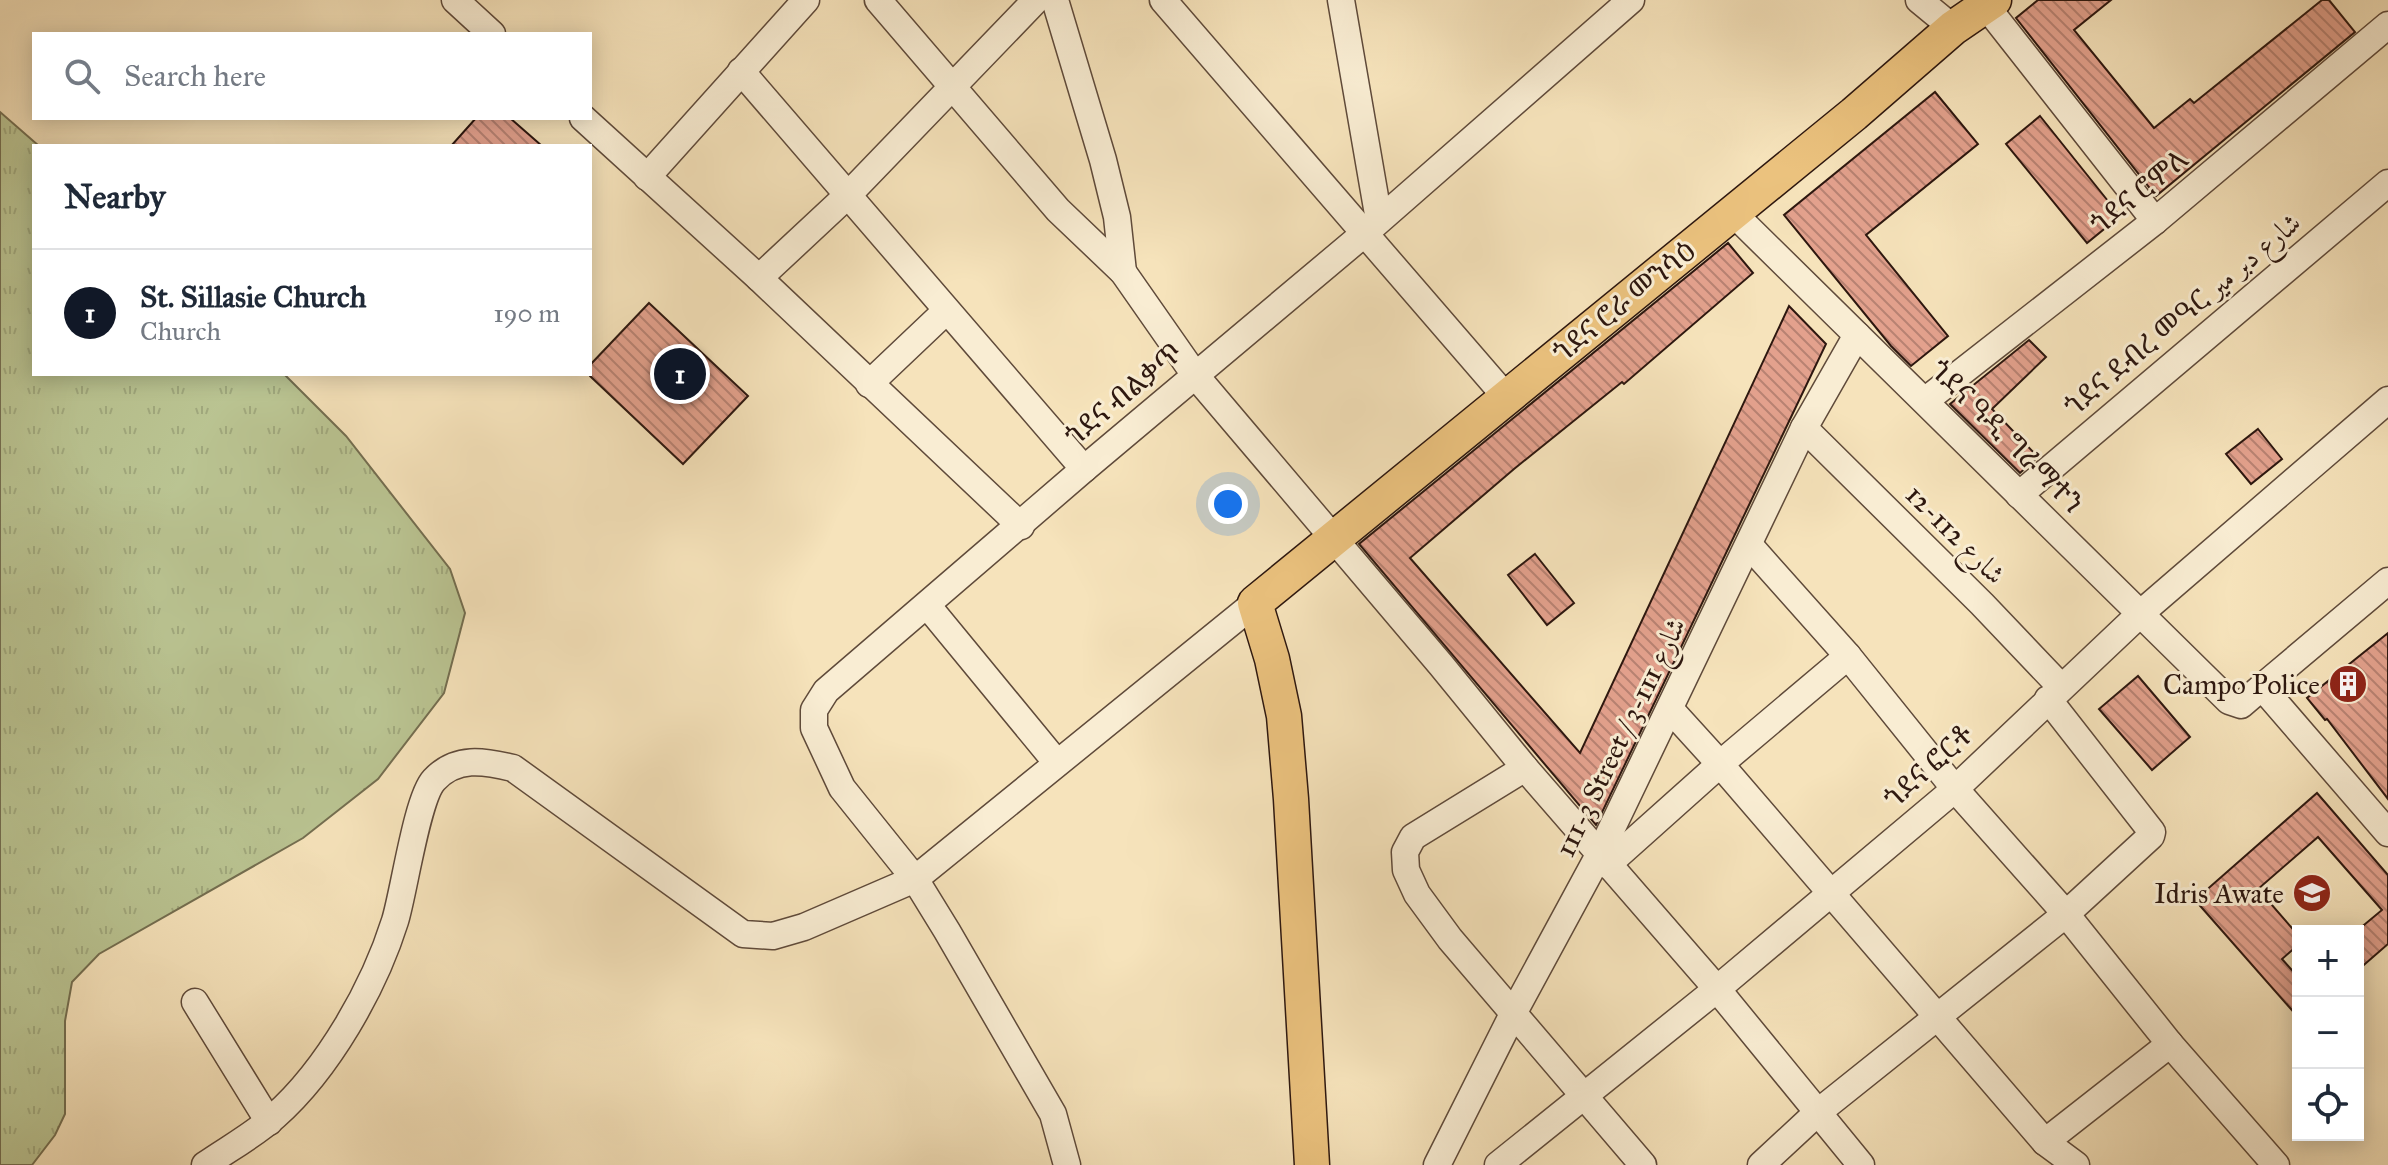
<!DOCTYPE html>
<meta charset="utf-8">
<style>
:root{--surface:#fff;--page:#f6f6f7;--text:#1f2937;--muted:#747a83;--line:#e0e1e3;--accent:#111827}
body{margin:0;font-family:"IM FELL Great Primer",Amiri,"Noto Serif Ethiopic",serif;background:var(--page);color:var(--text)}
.controls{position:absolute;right:24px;bottom:24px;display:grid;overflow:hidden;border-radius:0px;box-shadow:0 4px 20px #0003}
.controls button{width:72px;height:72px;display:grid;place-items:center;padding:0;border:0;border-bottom:2px solid var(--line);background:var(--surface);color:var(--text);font:40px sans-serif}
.you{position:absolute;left:1228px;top:504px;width:28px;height:28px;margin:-20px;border:6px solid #fff;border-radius:50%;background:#1a73e8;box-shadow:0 0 0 12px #1a73e833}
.badge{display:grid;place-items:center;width:52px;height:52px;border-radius:50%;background:var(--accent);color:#fff;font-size:26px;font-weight:700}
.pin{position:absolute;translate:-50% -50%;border:4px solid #fff;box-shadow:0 2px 8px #0006}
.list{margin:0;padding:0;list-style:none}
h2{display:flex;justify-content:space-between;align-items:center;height:104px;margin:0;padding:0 32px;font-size:34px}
h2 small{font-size:26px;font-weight:400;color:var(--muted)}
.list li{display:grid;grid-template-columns:52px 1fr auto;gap:24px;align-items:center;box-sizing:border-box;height:128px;padding:0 32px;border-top:2px solid var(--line)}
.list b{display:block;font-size:30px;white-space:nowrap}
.list p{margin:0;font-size:26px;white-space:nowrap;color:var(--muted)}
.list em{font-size:26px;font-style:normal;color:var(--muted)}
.icon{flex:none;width:44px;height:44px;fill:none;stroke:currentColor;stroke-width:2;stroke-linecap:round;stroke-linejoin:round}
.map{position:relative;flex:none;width:2388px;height:1165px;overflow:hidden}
.search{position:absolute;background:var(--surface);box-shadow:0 4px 20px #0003;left:32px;top:32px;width:560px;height:88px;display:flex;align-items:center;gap:20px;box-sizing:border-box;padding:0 28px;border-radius:0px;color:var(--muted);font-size:30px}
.panel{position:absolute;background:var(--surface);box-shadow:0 4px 20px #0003;left:32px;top:144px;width:560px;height:232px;border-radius:0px}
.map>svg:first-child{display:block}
</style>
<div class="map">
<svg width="2388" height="1165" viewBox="0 0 2388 1165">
<defs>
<pattern id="grass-tufts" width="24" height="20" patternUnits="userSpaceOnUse" patternTransform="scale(2)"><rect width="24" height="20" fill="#bac492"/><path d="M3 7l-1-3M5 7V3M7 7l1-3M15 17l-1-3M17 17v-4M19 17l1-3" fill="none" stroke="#a0a87d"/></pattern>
<pattern id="building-back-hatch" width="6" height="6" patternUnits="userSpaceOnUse" patternTransform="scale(2)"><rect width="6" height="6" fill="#e3a18d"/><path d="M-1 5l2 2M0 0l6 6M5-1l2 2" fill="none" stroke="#b88272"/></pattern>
</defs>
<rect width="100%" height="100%" fill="#f6e3bb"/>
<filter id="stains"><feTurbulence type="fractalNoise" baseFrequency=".0025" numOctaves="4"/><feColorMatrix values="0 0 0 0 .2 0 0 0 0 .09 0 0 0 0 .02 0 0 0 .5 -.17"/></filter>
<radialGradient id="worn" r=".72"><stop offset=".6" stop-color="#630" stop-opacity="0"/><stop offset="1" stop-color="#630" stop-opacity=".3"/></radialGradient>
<polygon fill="url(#grass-tufts)" stroke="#746e50" stroke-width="2" points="0,112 39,146 34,146 34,374 284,374 346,436 450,569 465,613 444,693 378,779 303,838 99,954 72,982 65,1021 65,1114 55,1135 32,1165 0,1165"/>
<g fill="url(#building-back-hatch)" stroke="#2d170f" stroke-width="2">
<polygon points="2038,0 2111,0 2074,30 2154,128 2190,99 2194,103 2322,0 2329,0 2355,32 2156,196 2016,18"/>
<polygon points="1935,92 1978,144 1866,235 1948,336 1911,366 1891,346 1784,215"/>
<polygon points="2040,116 2120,216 2087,243 2006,144"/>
<polygon points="476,118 510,118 542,146 451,146"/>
<polygon points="1728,243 1753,273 1624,384 1622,382 1514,469 1410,558 1580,753 1789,306 1826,344 1596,825 1359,544"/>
<polygon points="649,303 748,396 683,464 590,376 590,365"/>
<polygon points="2029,340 2046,357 1992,409 2038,457 2020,473 1950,404"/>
<polygon points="2258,429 2282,459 2251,484 2226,454"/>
<polygon points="1535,554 1574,603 1547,625 1508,575"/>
<polygon points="2388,633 2388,799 2327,719 2325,720 2307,698"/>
<polygon points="2138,676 2190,737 2152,770 2099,709"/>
<polygon points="2317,793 2388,875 2388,944 2358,970 2358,930 2382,910 2318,837 2258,889 2298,935 2298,945 2282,959 2298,977 2298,1017 2195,900"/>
</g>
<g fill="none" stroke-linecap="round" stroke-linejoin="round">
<g stroke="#5f4a3a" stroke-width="29">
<g id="minor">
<polyline points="455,0 492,34"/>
<polyline points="878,0 1058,210 1123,272 1195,375 1441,665 1525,768 1717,989 1861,1165"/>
<polyline points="1055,0 1103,160 1117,217 1123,272"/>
<polyline points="1163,0 1507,398"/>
<polyline points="1341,0 1379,220"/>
<polyline points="1919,0 1953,28"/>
<polyline points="1986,6 2155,221"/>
<polyline points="741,71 1084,469"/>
<polyline points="583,118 759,278 1021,526"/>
<polyline points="647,177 806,0"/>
<polyline points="1732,212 2229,701 2241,705 2262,687 2388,833"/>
<polyline points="759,278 849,194 1036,0"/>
<polyline points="869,384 946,311"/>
<polyline points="1926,400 2155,221 2388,25"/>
<polyline points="1804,428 1982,604 2061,687"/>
<polyline points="2019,495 2388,183"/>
<polyline points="1750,546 1848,656 1955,789 2066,914 2170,1044 2276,1165"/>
<polyline points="927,605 1057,763"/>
<polyline points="2262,687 2388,581"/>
<polyline points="1670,709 1720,764 2045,1142 2076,1165"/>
<polyline points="1525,768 1413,837 1405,852 1406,870 1417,894 1450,939 1643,1165"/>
<polyline points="1607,865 1720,764 1848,656"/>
<polyline points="195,1002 269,1122"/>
<polyline points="2045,1142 2170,1044"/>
<path d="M205,1165C228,1149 254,1135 275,1116C328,1069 374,988 395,921C404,892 417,798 434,780C456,756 484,761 513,768L743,934L773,936L804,927L915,879L1255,603"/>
<polyline points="1067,1165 1053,1114 947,931 915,879 842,788 814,728 814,710 826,691 1084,469 1365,233 1631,0"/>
<polyline points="1437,1165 1514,1012 1599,855 1804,428 1857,335"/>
<polyline points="1498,1165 1717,989 1955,789 2141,613 2388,400"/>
<polyline points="1761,1165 1817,1113 2066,914 2151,836 2152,832 2048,699"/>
</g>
</g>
<g stroke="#2d170f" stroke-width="37">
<polyline id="major" points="1312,1165 1291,799 1284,716 1272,659 1255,603 1854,114 1953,28 1994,0"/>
</g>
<use href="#minor" stroke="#f9edd3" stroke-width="26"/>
<use href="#major" stroke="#ebc27e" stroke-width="34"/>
</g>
<defs>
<g id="building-disc" transform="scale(2)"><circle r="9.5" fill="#8f2418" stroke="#f9edd3"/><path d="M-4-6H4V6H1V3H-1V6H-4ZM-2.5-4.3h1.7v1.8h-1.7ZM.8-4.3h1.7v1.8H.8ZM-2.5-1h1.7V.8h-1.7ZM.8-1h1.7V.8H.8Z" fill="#fff"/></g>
<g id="school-disc" transform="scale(2)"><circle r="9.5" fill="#8f2418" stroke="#f9edd3"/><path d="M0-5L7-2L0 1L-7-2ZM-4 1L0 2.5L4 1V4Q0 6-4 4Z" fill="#fff"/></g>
</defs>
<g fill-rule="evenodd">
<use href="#building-disc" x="2348" y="684"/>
<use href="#school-disc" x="2312" y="893"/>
</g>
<g text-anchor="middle" stroke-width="6" stroke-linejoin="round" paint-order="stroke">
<g font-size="28" fill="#2d170f" stroke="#f9edd3">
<text transform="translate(2139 191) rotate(-39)" y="10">ጎደና ሮምለ</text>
<text transform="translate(1624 301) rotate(-39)" y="10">ጎደና ሮራ መንሳዕ</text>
<text transform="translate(2182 314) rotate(-40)" y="10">ጎደና ደብረ መዓር شارع دبر مير</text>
<text transform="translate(1123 394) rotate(-40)" y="10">ጎደና ብልቃጥ</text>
<text transform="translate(2007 436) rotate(45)" y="10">ጎደና ዓዲ ግራማተን</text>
<text transform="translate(1956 534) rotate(45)" y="10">شارع 112-12</text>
<text transform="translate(1620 737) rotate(-64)" y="10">111-3 Street / شارع 111-3</text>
<text transform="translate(1928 766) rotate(-42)" y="10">ጎደና ፎርቶ</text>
</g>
<g font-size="28" fill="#2d170f" stroke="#f9edd3" text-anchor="end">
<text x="2320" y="694">Campo Police</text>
<text x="2284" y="903">Idris Awate</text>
</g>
</g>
<rect width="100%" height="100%" filter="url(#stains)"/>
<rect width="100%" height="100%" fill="url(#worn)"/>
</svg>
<div class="controls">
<button>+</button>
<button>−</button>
<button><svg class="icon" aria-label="locate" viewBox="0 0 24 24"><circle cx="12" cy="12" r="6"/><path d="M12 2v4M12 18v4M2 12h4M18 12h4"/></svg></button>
</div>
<div class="you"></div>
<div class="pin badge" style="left:680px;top:374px">1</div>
<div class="search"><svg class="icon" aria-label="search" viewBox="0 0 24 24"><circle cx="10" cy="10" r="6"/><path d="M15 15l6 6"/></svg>Search here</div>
<section class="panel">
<h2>Nearby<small></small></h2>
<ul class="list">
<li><span class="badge">1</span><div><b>St. Sillasie Church</b><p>Church</p></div><em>190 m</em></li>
</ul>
</section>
</div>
